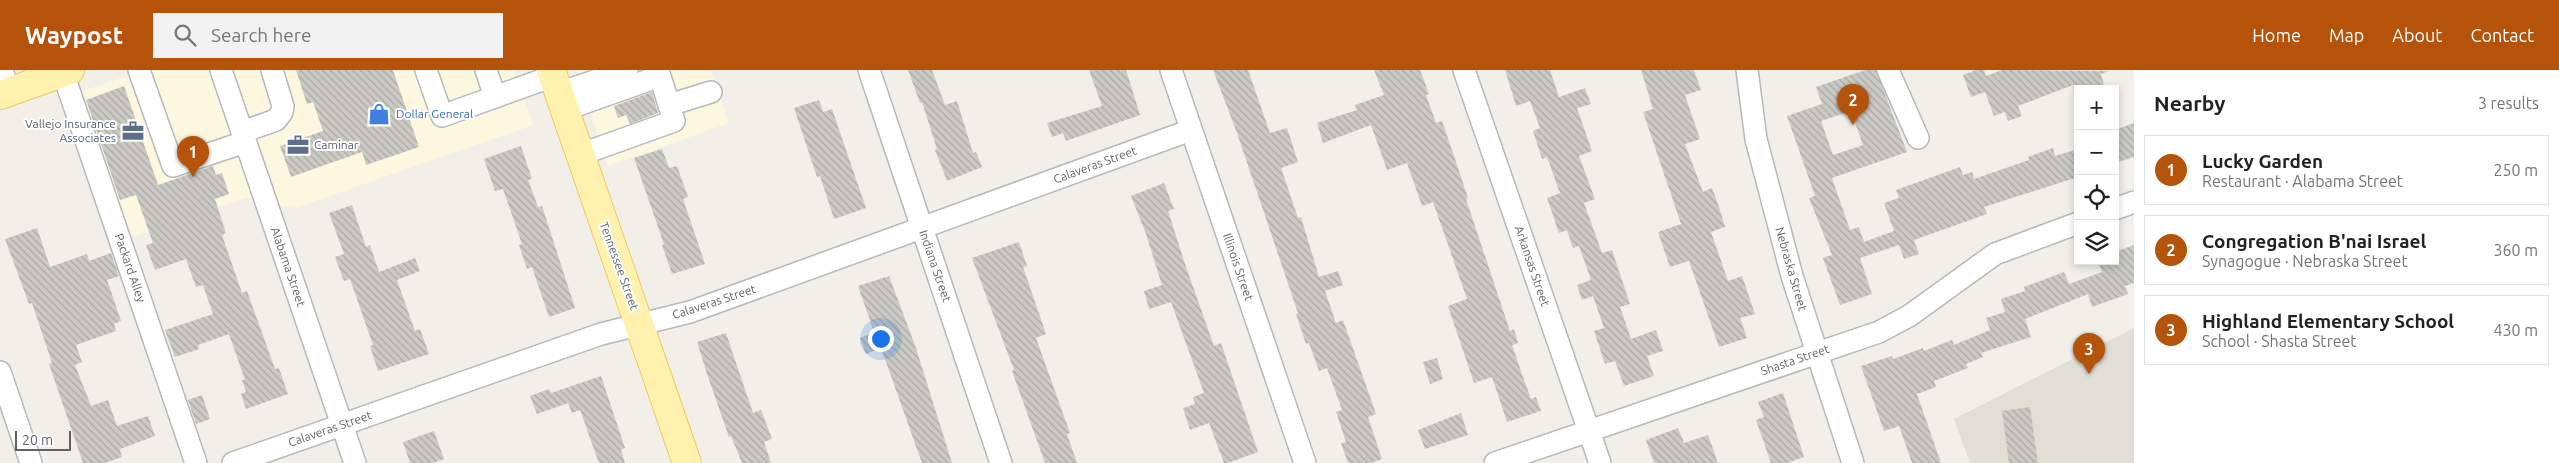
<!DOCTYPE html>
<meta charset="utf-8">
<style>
:root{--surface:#fff;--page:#f2f2f2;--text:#222;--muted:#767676;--line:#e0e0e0;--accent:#b45309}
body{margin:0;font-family:Ubuntu,sans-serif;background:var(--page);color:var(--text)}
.controls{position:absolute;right:15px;top:15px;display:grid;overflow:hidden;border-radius:0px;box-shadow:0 2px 8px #0003}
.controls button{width:45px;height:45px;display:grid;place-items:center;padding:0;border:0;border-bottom:1px solid var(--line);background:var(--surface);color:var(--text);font:25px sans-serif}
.scale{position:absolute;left:15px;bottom:12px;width:56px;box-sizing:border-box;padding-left:5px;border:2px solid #5f6368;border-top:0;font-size:14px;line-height:18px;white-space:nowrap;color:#5f6368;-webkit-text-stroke:4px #fff;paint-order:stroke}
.you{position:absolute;left:880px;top:268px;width:18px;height:18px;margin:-12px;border:4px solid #fff;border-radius:50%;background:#1a73e8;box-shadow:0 0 0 8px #1a73e833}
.badge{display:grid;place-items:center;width:32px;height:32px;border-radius:50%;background:var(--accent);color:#fff;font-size:16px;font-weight:700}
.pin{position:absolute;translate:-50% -41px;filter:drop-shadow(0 1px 2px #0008)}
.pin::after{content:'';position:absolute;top:26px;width:18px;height:15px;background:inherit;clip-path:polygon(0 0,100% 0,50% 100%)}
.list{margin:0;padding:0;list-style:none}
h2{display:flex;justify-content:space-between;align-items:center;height:65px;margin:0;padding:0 20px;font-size:21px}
h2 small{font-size:16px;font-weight:400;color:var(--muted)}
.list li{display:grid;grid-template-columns:32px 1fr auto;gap:15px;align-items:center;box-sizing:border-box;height:70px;margin:0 10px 10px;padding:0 10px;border:1px solid var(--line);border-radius:0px}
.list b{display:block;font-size:19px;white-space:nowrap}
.list p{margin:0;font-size:16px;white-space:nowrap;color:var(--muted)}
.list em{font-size:16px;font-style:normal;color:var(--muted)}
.icon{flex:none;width:28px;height:28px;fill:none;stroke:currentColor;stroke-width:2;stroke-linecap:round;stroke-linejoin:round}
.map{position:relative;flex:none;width:2134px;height:393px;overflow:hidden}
header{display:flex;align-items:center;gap:30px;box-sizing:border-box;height:70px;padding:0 25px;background:var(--accent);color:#fff}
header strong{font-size:24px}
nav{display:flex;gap:28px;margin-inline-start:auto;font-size:18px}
.search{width:350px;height:45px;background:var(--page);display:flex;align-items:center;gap:12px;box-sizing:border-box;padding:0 18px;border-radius:0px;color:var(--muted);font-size:19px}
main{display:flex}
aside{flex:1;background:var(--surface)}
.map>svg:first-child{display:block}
</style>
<header>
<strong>Waypost</strong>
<div class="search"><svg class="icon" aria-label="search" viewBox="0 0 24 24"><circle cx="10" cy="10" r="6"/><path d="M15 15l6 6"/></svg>Search here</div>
<nav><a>Home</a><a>Map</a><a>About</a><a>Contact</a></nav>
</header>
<main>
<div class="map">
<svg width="2134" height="393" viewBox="0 0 2134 393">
<defs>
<pattern id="building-back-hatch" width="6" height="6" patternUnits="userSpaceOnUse" patternTransform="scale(1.25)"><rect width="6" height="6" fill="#cccac5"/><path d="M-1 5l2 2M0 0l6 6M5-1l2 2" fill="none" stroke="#a9a8a4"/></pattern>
</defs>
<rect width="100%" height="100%" fill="#f1efe8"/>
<g fill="#fef7e0">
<polygon points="145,0 514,0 533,55 295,138 246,128 127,169 77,23"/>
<polygon points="577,0 711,0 729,53 608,96"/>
</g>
<polygon fill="#e1ded6" points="2134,258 2134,393 1970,393 1954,349"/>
<g fill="url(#building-back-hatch)" fill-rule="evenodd">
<polygon points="296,0 393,0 419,77 366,95 362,82 291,107 280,76 323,61 313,32 307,34"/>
<polygon points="908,0 932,0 945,35 957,31 973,83 976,82 982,97 947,111 935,80 937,79 922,32 920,33"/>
<polygon points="1089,0 1126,0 1140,45 1066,71 1063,63 1052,67 1047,53 1102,36"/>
<polygon points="1213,0 1248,0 1270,63 1287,58 1298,92 1281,98 1298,148 1301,147 1319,207 1338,201 1343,215 1325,221 1336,253 1343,250 1376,344 1368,347 1382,389 1371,393 1348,393 1341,373 1346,372 1336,342 1342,340 1327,298 1319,301 1309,273 1306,274 1296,244 1298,243 1237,63"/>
<polygon points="1374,0 1420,0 1429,24 1426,25 1436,53 1442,51 1454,86 1468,128 1466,129 1510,261 1514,259 1518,273 1512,275 1523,307 1531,329 1536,327 1541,341 1507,352 1492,307 1474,313 1448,236 1467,229 1433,132 1422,136 1407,93 1387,100 1371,55 1323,73 1317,53 1357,40 1355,35 1384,25"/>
<polygon points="1505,0 1550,0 1559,27 1585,18 1591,34 1577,38 1592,81 1579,86 1595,129 1584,133 1602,183 1612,180 1630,234 1620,237 1631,269 1656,260 1663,281 1647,286 1654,306 1624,316 1615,291 1605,294 1594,261 1604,258 1593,226 1582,230 1577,215 1591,210 1579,176 1573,178 1567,160 1559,163 1547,128 1560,123 1547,87 1542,89 1533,61 1540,58 1530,31 1516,36"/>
<polygon points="1641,0 1694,0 1701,20 1685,25 1700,69 1685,74 1703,122 1712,118 1718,134 1725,157 1711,162 1728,211 1742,206 1755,244 1740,248 1747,268 1719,277 1689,191 1670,197 1658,162 1681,154 1643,42 1653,39"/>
<path d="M1865,0H1876L1907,82L1832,108L1850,160L1859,157L1864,172L1894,161L1884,133L1899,128L1896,120L1960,97L1963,105L1972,102L1974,109L2029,90L2028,87L2053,78L2055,86L2078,79V107L1984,137L1987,144L1914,170L1919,184L1904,189L1899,175L1860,188L1872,224L1840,235L1823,188L1832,185L1809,128L1815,126L1787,46L1822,34L1816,17ZM1851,41L1863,75L1833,85L1821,51Z"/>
<polygon points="1976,0 1984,0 1986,6 2002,0 2109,1 2101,4 2105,19 2074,19 2073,15 2018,36 2022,46 2008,51 2005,42 1994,46 1985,22 1971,27 1963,5"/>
<polygon points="124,16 158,115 213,96 216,105 222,103 229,124 215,129 226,163 222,165 242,223 247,221 275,299 279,298 288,324 246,339 241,324 246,322 242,310 245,310 229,264 198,275 199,279 175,287 165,260 213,244 203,215 196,217 186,189 155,200 146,175 153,173 136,125 120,130 86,30"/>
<polygon points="652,22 658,43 630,54 626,45 618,48 614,36"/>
<polygon points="819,30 823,42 832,39 866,138 834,149 820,106 817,107 794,38"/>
<polygon points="2134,53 2134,87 2115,93 2115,60"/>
<polygon points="521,76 532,109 528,110 538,137 542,136 575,238 549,247 532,197 527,199 519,175 522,174 503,119 495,121 484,89"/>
<polygon points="662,79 669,98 677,96 688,127 683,129 705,194 672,204 662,175 664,174 634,88"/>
<polygon points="1164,113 1174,139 1168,141 1186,197 1214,276 1221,273 1258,382 1228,393 1224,393 1209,353 1190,360 1183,338 1195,334 1193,327 1204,323 1171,232 1149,239 1144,221 1162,215 1146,164 1131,126"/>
<polygon points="352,135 366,177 370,175 379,202 415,188 420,201 397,210 415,261 420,259 429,284 378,301 370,276 373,275 350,209 344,211 335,187 344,184 329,143"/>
<polygon points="37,158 50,197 87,184 89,191 111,183 119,206 107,210 121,251 114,254 116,261 76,275 82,292 75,295 91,336 108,330 117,356 148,346 155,366 120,379 122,387 105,393 83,393 49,294 52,293 32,233 29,234 5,169"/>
<polygon points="1019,172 1027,196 1023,197 1046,264 1036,268 1070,363 1067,364 1077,393 1045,393 1012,301 1014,300 972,188"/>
<polygon points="2134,175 2134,213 2125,216 2128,224 2092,237 2088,224 2025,249 2031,267 1981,283 1983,287 1966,294 1968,298 1934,311 1936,317 1917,324 1941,393 1912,393 1899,356 1884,361 1861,296 1892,286 1893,289 1923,278 1924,281 1952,270 1954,275 1990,260 1986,248 2005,242 2001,229 2025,221 2024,217 2064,202 2069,214 2102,202 2098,191 2115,191 2115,182"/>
<polygon points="889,206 916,278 952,393 922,393 881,278 866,284 860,268 874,262 858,216"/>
<polygon points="726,263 753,343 761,340 772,369 764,372 771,393 742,393 731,366 729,367 707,304 697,272"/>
<polygon points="1437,288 1443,309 1430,314 1423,292"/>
<polygon points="601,306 625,378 621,380 625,393 599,393 580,340 572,343 568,333 537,344 530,326 549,319 551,323"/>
<polygon points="1783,323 1804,387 1787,393 1771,393 1756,350 1764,347 1758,332"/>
<polygon points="202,325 210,349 196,354 188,330"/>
<polygon points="2030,337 2038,393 2009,393 2002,341"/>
<polygon points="1461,343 1468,365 1425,379 1418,360"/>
<polygon points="1678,358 1684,373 1708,365 1718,393 1654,393 1646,370"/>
<polygon points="434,361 444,389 433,393 410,393 403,372"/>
</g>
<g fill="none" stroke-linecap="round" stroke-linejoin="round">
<g stroke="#b5b8bc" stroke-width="24">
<g id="minor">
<polyline points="2,0 9,22"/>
<polyline points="139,0 173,96 245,72"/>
<polyline points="221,0 355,393"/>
<polyline points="426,0 442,46 553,6"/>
<polyline points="486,0 495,27"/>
<polyline points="869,0 1001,393"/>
<polyline points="1171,0 1305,393"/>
<polyline points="1464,0 1600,393"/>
<polyline points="1747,0 1756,69 1792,206 1853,393"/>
<polyline points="1888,0 1918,68"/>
<polyline points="63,3 196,393"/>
<polyline points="559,23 627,0"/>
<polyline points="669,35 711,22"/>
<polyline points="564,40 660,6 674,51 579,85"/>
<polyline points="242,62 276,50 282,42 283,36 272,0"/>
<polyline points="2115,139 2134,132"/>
<polyline points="0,302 31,393"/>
<polyline points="233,393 601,264 690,242 1191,60"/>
<polyline points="1495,393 1879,262 1909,246 1995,184 2078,153"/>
</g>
</g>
<g stroke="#f2c960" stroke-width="30">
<g id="major">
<polyline points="551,0 687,393"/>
<polyline points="0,25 70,0"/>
</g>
</g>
<use href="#minor" stroke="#fff" stroke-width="21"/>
<use href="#major" stroke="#fff2af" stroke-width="28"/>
</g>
<defs>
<g id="shop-bare" transform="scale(1.725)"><path d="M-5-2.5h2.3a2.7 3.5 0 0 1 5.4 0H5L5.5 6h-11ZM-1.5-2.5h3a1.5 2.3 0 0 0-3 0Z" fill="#3f7fe0" stroke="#fff" stroke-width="2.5" paint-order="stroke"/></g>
<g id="office-bare" transform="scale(1.725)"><path d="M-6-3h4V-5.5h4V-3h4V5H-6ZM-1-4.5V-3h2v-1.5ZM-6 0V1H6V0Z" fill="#5c6f8a" stroke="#fff" stroke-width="2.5" paint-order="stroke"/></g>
</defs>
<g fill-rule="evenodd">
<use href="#shop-bare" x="379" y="44"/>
<use href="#office-bare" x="133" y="61"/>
<use href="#office-bare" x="298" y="75"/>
</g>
<g text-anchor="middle" stroke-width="4" stroke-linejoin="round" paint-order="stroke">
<g font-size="12" fill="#366cbe" stroke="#fff" text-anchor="start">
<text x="396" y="48">Dollar General</text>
</g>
<g font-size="12" fill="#4e5e75" stroke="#fff" text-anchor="end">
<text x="116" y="58">Vallejo Insurance<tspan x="116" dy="14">Associates</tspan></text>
<text x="314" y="79" text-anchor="start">Caminar</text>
</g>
<g font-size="12" fill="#5f6368" stroke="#fff">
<text transform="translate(1095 95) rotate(-20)" y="4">Calaveras Street</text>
<text transform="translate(619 196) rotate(70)" y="4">Tennessee Street</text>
<text transform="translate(935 196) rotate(71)" y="4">Indiana Street</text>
<text transform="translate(1532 196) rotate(71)" y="4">Arkansas Street</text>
<text transform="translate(288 197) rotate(71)" y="4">Alabama Street</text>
<text transform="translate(1238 197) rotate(71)" y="4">Illinois Street</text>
<text transform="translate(130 198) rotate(71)" y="4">Packard Alley</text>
<text transform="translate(1791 199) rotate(74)" y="4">Nebraska Street</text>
<text transform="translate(714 232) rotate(-18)" y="4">Calaveras Street</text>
<text transform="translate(1795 290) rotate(-19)" y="4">Shasta Street</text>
<text transform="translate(330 359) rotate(-19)" y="4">Calaveras Street</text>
</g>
</g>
</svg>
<div class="controls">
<button>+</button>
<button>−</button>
<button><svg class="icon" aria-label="locate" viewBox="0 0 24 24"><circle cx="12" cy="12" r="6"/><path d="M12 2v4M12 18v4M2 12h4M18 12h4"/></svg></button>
<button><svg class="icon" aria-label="layers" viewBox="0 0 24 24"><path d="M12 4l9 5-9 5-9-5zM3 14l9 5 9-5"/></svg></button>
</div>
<div class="scale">20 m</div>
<div class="you"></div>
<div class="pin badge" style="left:193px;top:107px">1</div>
<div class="pin badge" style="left:1853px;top:55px">2</div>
<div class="pin badge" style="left:2089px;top:304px">3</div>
</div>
<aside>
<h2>Nearby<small>3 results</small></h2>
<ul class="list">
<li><span class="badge">1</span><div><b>Lucky Garden</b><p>Restaurant · Alabama Street</p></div><em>250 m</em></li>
<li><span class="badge">2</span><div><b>Congregation B'nai Israel</b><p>Synagogue · Nebraska Street</p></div><em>360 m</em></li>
<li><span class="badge">3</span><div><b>Highland Elementary School</b><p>School · Shasta Street</p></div><em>430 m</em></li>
</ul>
</aside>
</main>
